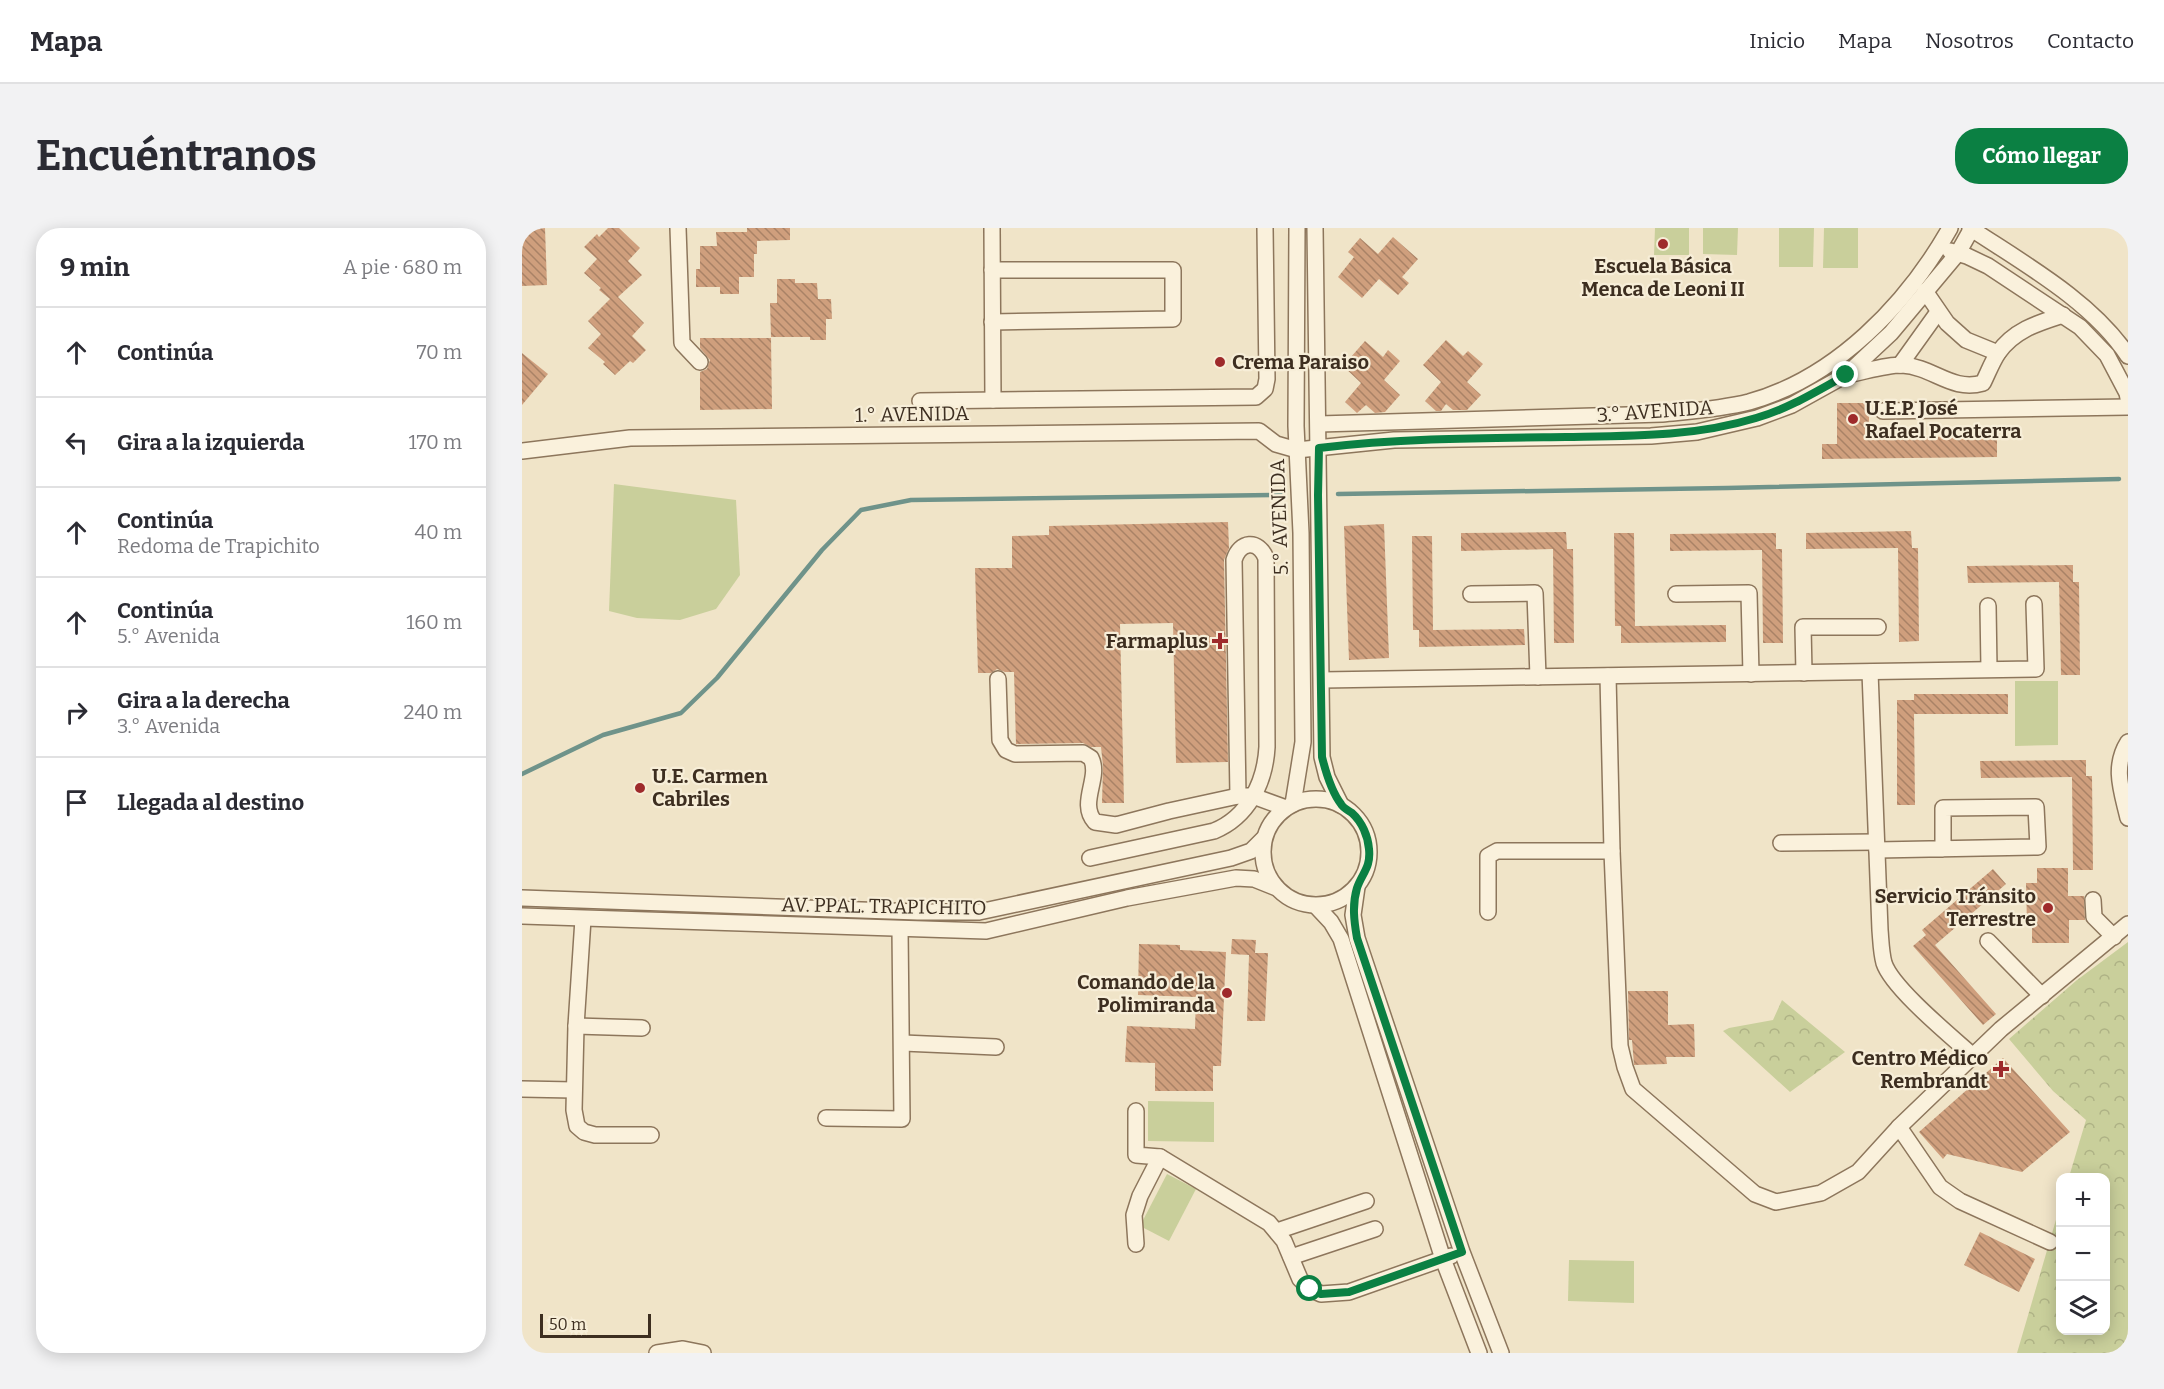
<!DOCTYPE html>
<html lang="es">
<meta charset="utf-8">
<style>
:root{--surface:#fff;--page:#f2f2f3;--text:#2b2b33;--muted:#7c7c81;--line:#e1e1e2;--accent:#0b8043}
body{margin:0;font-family:Bitter,serif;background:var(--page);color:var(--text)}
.controls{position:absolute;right:18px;bottom:18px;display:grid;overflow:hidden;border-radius:12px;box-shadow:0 3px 15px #0003}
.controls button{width:54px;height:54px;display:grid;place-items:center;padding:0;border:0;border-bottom:2px solid var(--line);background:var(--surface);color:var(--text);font:30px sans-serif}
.scale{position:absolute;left:18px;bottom:15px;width:111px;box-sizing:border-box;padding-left:6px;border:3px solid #3d2e20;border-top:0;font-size:16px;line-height:21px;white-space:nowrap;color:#3d2e20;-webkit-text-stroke:4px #f7eed8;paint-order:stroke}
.stop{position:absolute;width:18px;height:18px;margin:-14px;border:4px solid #0b8043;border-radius:50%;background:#fff}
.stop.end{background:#0b8043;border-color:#fff;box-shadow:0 2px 6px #0008}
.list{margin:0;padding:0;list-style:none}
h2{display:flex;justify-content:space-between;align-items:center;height:78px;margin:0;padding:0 24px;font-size:26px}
h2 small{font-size:20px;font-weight:400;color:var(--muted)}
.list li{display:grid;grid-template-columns:39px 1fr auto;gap:18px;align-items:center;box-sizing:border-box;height:90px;padding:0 24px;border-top:2px solid var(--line)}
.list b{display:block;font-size:22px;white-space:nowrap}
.list p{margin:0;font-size:20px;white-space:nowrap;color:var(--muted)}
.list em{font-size:20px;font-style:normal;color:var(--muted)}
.icon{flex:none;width:33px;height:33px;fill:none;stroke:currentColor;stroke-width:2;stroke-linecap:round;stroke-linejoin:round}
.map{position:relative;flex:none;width:1606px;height:1125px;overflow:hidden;border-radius:24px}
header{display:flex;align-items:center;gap:36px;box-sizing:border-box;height:84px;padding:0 30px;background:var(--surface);border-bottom:2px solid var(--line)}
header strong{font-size:28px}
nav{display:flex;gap:33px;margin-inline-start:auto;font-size:21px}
.intro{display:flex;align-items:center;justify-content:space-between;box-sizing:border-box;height:144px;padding:0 36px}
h1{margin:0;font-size:42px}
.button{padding:15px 27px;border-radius:24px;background:var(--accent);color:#fff;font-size:21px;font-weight:700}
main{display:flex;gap:36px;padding:0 36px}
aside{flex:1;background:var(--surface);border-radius:24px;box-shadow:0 3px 15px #0003}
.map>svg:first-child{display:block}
</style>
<header>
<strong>Mapa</strong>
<nav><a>Inicio</a><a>Mapa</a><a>Nosotros</a><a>Contacto</a></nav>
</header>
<div class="intro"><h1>Encuéntranos</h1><a class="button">Cómo llegar</a></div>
<main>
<aside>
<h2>9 min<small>A pie · 680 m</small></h2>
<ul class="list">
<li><svg class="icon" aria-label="ahead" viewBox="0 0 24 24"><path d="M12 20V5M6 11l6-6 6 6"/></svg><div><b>Continúa</b></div><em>70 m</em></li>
<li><svg class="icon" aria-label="left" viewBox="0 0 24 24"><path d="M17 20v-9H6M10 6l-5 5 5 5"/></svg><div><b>Gira a la izquierda</b></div><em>170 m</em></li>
<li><svg class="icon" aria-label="ahead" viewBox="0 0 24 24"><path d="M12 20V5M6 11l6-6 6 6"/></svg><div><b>Continúa</b><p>Redoma de Trapichito</p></div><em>40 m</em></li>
<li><svg class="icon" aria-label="ahead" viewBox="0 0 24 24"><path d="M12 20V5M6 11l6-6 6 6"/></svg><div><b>Continúa</b><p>5.° Avenida</p></div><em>160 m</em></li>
<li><svg class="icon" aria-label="right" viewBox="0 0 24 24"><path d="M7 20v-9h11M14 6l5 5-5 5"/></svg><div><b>Gira a la derecha</b><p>3.° Avenida</p></div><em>240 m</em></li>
<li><svg class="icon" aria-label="arrive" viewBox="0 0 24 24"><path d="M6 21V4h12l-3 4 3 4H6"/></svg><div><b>Llegada al destino</b></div></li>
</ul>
</aside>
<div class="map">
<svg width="1606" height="1125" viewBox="0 0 1606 1125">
<defs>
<pattern id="forest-crowns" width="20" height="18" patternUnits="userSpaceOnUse" patternTransform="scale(1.5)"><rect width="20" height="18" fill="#c9cf9b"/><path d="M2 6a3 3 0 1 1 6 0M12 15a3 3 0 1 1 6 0" fill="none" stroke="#aeb285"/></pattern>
<pattern id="building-back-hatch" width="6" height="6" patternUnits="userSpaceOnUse" patternTransform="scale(1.5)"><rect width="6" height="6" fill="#cf9f7d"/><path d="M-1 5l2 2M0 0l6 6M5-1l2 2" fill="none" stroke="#a98266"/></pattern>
</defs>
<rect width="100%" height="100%" fill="#f0e4c8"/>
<g fill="#c9cf9b">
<polygon points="1133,0 1167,0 1167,27 1132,27"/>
<polygon points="1181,0 1216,0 1215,27 1181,26"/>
<polygon points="1257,0 1292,0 1291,39 1257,39"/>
<polygon points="1302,0 1336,0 1336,40 1301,40"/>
<polygon points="92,256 214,272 218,347 194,381 158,392 115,390 87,383"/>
<polygon points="1493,453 1536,453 1536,517 1493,518"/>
<polygon points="626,873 692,874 692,914 626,913"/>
<polygon points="645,946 674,961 647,1013 618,998"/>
<polygon points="1047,1032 1112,1033 1112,1075 1046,1073"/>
</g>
<g fill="url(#forest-crowns)">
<polygon points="1606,714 1606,1125 1495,1125 1538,978 1538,1102 1584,1102 1584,950 1547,949 1564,892 1531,863 1487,811 1555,752"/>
<polygon points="1260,772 1323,824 1268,864 1201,803 1207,800 1251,792"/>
</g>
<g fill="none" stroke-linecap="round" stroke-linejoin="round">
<g stroke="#6f938a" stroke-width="4.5">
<polyline points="816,266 1205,260 1597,251"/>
<polyline points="0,546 81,507 159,485 195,450 300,322 339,282 389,272 759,267"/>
</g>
</g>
<g fill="url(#building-back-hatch)">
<polygon points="0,0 23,0 25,57 0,58"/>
<polygon points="86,0 97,0 118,20 106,33 120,47 96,69 122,95 110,108 124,122 111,135 108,133 93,147 81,136 83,134 66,120 79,106 66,93 88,71 77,62 79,60 62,45 75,31 62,19 75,6 77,9"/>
<polygon points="225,0 268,0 268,12 235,13 235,26 232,26 232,49 217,49 217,66 198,66 198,59 174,59 174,41 178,41 178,18 195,18 194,4 225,4"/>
<polygon points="871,9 896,31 880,49 887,55 876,67 857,51 840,70 816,49 832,29 826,24 838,10 856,26"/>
<polygon points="255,51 273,51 273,55 295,55 296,71 309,71 310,91 304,91 304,112 288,112 288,109 249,109 248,75 255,75"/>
<polygon points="178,110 249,110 250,181 178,182 178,144 185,141 188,132 178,120"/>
<polygon points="924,112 941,128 946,123 961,136 945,154 959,167 945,182 931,182 924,176 919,183 914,183 903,173 919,154 901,137"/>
<polygon points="843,113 861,129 866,122 878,133 862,152 878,167 863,184 853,185 844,177 835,185 823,174 839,155 821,138"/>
<polygon points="0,125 26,146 0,177"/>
<polygon points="1315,175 1347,175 1347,200 1397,200 1397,209 1475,208 1475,229 1300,231 1300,216 1315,216"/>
<polygon points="706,294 707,320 702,332 706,534 654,535 651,395 598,396 602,575 580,575 581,538 579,519 569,519 561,515 494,516 492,444 483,444 475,441 469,445 456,445 453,340 490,340 490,308 527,307 527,298"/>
<polygon points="862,296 867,430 827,432 822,298"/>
<polygon points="1389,303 1390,320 1396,320 1397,413 1377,414 1376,320 1284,321 1284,305"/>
<polygon points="1044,304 1045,321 1051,321 1052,415 1032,415 1031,321 939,323 939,305"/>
<polygon points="1092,305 1112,305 1113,398 1204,397 1204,414 1099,415 1099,398 1093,398"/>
<polygon points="1254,305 1254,321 1260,321 1261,415 1241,415 1240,322 1148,323 1148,306"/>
<polygon points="890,308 910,308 911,402 1002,401 1003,417 897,419 897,402 891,402"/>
<polygon points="1551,337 1551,354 1557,354 1558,447 1539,447 1537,354 1446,355 1445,338"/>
<polygon points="1392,466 1486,466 1486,486 1392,486 1393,577 1375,577 1375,472 1392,472"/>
<polygon points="1564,532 1564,548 1570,548 1571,642 1551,642 1550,549 1459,550 1458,533"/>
<polygon points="1515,640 1546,640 1546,668 1562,668 1563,692 1547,692 1547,715 1510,715 1510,697 1505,697 1504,655 1515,655"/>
<polygon points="1471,641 1484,656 1413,717 1474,786 1461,797 1391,718 1404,707 1400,702"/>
<polygon points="710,711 734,712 733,725 746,725 743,793 725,793 727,727 709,726"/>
<polygon points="617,716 658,717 658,722 704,724 699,838 691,838 691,863 633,863 633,835 603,834 605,798 673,801 674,769 616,767"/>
<polygon points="1106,763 1146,763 1146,797 1172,796 1173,829 1144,829 1145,836 1112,837 1110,812 1107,812"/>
<polygon points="1481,830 1548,904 1500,944 1425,926 1421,931 1397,904"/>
<polygon points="1458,1004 1513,1031 1497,1064 1442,1037"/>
</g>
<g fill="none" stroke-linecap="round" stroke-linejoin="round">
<g stroke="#8d765c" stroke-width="18">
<g id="minor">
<polyline points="156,0 160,115 178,134"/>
<polyline points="470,0 471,172"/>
<polyline points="793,0 800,529 805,549 819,577"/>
<path d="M1448,0C1501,35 1571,74 1606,128"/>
<polyline points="1428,23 1445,28 1466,38 1558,99 1585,127 1605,165 1606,170"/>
<polyline points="470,42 651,42 651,91 470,94"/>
<polyline points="1403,63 1425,95 1444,112 1476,125"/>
<polyline points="1378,137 1416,84"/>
<path d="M1324,147C1342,144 1362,137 1380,137C1412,139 1429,164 1461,155C1466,145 1470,134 1476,125C1492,102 1516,95 1541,87"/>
<polyline points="398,173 734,169 743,161 745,151 743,0"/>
<polyline points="1361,183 1606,179"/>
<path d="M797,196L1140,186C1169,183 1199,181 1227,174C1314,150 1385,76 1428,0"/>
<polyline points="0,223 108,210 737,203 754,216 775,222 872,212 1129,208 1175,204 1235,190 1270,177 1324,147 1369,105 1436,25 1450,0"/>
<polyline points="949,366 1013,365 1016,449"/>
<polyline points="1154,366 1227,365 1229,446"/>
<polyline points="1466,378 1467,441"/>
<path d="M1348,444L1358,702C1359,713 1359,724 1362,735C1370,760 1430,809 1451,828"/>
<polyline points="1282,445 1281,399 1356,399"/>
<polyline points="1086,448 1090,623 1098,818 1103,839 1111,861 1233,966 1254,974 1299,965 1336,944 1377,899 1479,801 1606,696"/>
<path d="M476,451L478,512L484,522L493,526L561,525L569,530C579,550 556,575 573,594L594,597L647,583L716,568H731L764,580"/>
<polyline points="800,452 1514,441 1512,376"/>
<path d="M1606,514C1590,539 1600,564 1606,590"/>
<circle cx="794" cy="624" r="53"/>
<polyline points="771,576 781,514 779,305 774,198 775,0"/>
<polyline points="1259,615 1354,614"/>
<polyline points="1355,622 1516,619 1514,579 1421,580 1421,621"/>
<path d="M568,630L692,603C726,589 743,555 745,519L744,330C736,311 718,313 712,332L716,568"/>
<polyline points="835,659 831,687 835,710 940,1024 979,1125"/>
<polyline points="0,670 396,684 457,684 709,630 729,623 741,611"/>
<polyline points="1571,672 1572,689 1592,709"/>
<polyline points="794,678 809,694 819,711 921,1031 957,1125"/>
<polyline points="966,684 966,628 975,623 1090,623"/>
<polyline points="0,688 464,703 605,670 714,650 732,651 752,659"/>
<polyline points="61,691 54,798 52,882 55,898 62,904 73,907 129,907"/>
<polyline points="1466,713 1520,768"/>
<polyline points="54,798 120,800"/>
<polyline points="381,815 474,819"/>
<polyline points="0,861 52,862"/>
<polyline points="614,883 614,927 638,929 747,995 762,1013 778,1051 788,1061 799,1066 827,1064 929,1028"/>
<polyline points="304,890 380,891 378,701"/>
<polyline points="1377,899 1418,959 1438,973 1528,1014"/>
<polyline points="755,1003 844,973"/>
<polyline points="614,1016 612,987 618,968 638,929"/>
<polyline points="769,1029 853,1001"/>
<polyline points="135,1125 161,1121 181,1125"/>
</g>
</g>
<use href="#minor" stroke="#faf1dc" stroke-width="15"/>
</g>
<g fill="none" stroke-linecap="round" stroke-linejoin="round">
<path stroke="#0b8043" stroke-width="8" d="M788,1061L799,1066L827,1064L940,1024L835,710C832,693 830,677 835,660C840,645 849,640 847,621C846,608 840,594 830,585C826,582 821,580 819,576C809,563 804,545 800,529L796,267L797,220C879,210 961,210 1044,209C1108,208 1172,209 1234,190C1266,181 1295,163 1324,147"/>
</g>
<g fill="#9e2a2b" stroke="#f7eed8" stroke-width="2">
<circle cx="1141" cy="16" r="6"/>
<circle cx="698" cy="134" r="6"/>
<circle cx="1331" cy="191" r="6"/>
<path d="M695 404h6v6h6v6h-6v6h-6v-6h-6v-6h6z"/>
<circle cx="118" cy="560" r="6"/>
<circle cx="1526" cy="680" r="6"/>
<circle cx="705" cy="765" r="6"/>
<path d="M1476 832h6v6h6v6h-6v6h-6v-6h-6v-6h6z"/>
</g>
<g text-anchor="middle" stroke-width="4.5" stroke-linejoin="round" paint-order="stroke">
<g font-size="20" font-weight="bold" fill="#3d2e20" stroke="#f7eed8" text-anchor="end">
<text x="1141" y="45" text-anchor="middle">Escuela Básica<tspan x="1141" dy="23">Menca de Leoni II</tspan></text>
<text x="710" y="141" text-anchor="start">Crema Paraiso</text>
<text x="1343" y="187" text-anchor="start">U.E.P. José<tspan x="1343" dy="23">Rafael Pocaterra</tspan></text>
<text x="686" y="420">Farmaplus</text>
<text x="130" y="555" text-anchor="start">U.E. Carmen<tspan x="130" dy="23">Cabriles</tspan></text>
<text x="1514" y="675">Servicio Tránsito<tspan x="1514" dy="23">Terrestre</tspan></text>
<text x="693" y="761">Comando de la<tspan x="693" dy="23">Polimiranda</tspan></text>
<text x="1466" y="837">Centro Médico<tspan x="1466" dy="23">Rembrandt</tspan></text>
</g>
<g font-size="20" fill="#3d2e20" stroke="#f7eed8">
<text transform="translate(1133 183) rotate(-4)" y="7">3.° AVENIDA</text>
<text transform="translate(390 186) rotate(-1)" y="7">1.° AVENIDA</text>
<text transform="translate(757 289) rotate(-92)" y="7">5.° AVENIDA</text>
<text transform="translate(362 678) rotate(1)" y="7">AV. PPAL. TRAPICHITO</text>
</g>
</g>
</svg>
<div class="controls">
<button>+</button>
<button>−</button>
<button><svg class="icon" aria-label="layers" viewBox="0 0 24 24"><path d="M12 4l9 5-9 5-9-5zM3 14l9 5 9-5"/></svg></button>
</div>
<div class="scale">50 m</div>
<div class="stop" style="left:788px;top:1061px"></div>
<div class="stop end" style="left:1324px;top:147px"></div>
</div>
</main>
